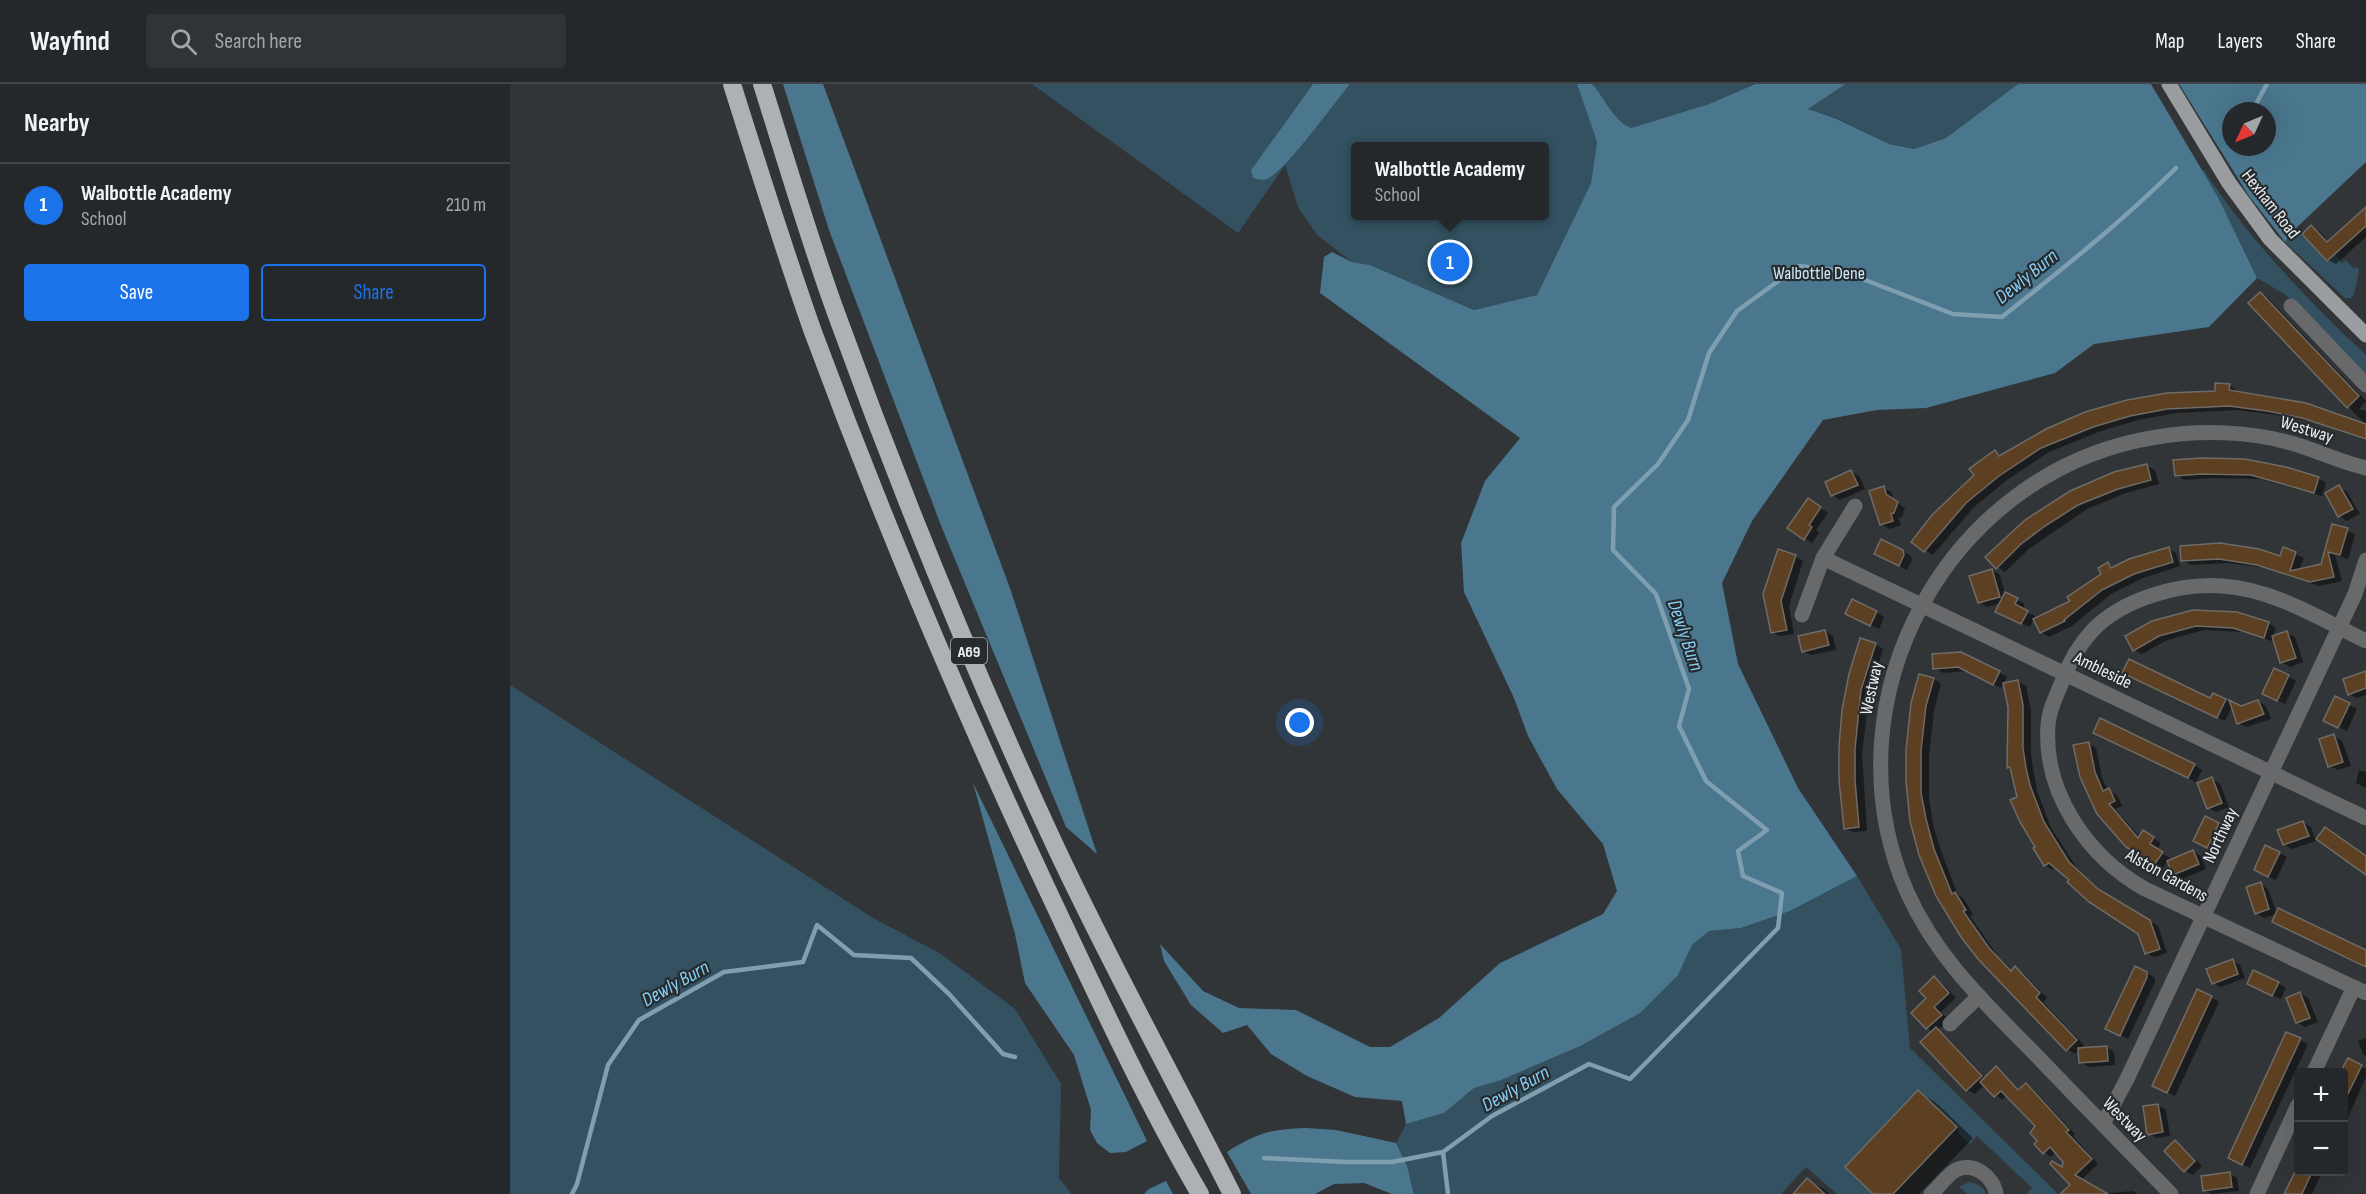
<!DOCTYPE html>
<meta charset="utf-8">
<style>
:root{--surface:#25282a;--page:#313436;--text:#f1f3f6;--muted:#a3a6a8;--line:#424447;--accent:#1a73e8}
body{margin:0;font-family:"Sofia Sans Condensed",sans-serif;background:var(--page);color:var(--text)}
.controls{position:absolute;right:18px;bottom:18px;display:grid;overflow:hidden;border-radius:6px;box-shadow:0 6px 24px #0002}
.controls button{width:54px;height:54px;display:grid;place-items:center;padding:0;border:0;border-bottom:2px solid var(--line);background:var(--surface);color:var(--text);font:30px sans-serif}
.compass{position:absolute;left:1712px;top:18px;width:54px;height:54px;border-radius:50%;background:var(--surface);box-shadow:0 6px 24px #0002;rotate:226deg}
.you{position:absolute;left:790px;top:639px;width:21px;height:21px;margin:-15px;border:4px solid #fff;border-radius:50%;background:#1a73e8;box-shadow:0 0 0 9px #1a73e833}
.badge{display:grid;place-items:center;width:39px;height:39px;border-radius:50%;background:var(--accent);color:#fff;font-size:20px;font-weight:700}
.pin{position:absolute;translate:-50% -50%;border:3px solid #fff;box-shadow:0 2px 6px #0006}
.popup{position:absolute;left:841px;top:58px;width:198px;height:78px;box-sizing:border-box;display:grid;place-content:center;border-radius:6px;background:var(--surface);filter:drop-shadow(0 2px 4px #0005);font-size:20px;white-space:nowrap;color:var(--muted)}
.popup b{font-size:22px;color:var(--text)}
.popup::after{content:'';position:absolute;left:50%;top:100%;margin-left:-12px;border:12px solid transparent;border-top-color:var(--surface)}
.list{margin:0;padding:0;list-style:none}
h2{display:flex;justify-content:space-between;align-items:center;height:78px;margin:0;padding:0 24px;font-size:26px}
h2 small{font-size:20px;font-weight:400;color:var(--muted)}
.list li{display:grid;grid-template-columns:39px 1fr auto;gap:18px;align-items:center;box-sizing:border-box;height:84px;padding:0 24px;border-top:2px solid var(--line)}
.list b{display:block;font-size:22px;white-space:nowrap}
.list p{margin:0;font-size:20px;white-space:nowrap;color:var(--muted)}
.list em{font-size:20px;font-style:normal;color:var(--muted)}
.actions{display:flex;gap:12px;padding:18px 24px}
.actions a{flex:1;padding:14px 0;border:2px solid var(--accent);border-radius:6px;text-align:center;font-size:21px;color:var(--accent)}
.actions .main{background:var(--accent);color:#fff}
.icon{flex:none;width:33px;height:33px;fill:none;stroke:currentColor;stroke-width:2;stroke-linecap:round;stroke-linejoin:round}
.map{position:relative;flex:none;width:1856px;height:1110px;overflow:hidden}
header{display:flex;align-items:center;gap:36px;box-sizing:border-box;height:84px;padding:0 30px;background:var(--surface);border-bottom:2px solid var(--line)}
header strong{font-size:28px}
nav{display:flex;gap:33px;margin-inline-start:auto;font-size:21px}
.search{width:420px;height:54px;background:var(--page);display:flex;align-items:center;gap:15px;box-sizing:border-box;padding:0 21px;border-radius:6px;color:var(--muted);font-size:22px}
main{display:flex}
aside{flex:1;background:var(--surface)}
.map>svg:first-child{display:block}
</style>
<header>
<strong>Wayfind</strong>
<div class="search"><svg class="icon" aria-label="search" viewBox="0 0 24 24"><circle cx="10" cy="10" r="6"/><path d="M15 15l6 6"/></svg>Search here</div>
<nav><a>Map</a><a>Layers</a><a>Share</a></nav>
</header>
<main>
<aside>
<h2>Nearby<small></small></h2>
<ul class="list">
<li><span class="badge">1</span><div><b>Walbottle Academy</b><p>School</p></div><em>210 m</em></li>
</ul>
<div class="actions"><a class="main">Save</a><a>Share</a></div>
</aside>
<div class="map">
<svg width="1856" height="1110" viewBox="0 0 1856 1110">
<rect width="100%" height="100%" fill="#313538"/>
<g fill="#335160" fill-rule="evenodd">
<path d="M522,0H803L741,86L814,31L840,0H1067L1087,58L1081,99L1027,211L964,226L860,181L842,178L807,151L788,123L775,81L728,149ZM846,63H1034V132H846Z"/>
<path d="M1082,0H1244L1199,20L1121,44C1102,35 1096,14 1082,0Z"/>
<polygon points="1336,0 1508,0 1436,54 1404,65 1379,60 1328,35 1298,25"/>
<path d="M1694,86C1739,156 1796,214 1856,271V291L1776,211L1747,194L1709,115L1692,87Z"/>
<path d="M1785,146L1790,148L1817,177L1825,170L1832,179L1836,176L1844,185L1846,183L1849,185C1848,193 1845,209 1842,214H1835L1775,158Z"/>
<polygon points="0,601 363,834 431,870 505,925 551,1000 549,1094 562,1110 0,1110"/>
<polygon points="1347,792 1391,865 1400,964 1548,1110 1517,1110 1522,1104 1467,1052 1460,1060 1450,1051 1447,1043 1363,1110 1327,1110 1296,1083 1271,1110 904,1110 897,1082 886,1059 896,1040 934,1029 964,1004 1168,891 1182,861 1199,847 1231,844 1280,827"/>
<path d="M1459,1098C1467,1100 1473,1101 1476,1110H1457L1449,1103Z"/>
</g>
<g fill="#4a778e" fill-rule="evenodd">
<polygon points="273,0 313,0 501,507 587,770 556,743 432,444 319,146"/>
<path d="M803,0H840C824,19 775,88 757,95C752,97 748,95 743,94L741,86Z"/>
<path d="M1067,0H1082C1096,15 1102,35 1121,44L1199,20L1245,0H1336L1298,25L1327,35L1379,60L1404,65L1436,54L1508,0H1641L1709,115L1747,194L1699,243L1584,260L1545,289L1416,324L1367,326L1313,336L1242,437L1212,499L1228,580L1288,704L1347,792L1280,827L1231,844L1199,847L1182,861L1168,891L1130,929L1070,962L991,996L964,1004L934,1029L896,1040L892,1017L845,1013L797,992L761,970L737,941L713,949L681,921L654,877L650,860L693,907L729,924L786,926L860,963H880L929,934L990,879L1093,830L1107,807L1093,760L1047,705L1018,652L1004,614L954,508L951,459L975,397L1010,354L810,209L814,173L822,168L842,178L860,181L964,226L1027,211L1081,99L1087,58Z"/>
<path d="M1669,0H1856V78L1785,145L1775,158L1739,112ZM1721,27H1757V63H1721Z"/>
<polygon points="463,699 637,1057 616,1068 600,1069 587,1059 580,1046 581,1026 564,971 515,899 505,850"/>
<path d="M796,1044L826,1046L886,1059L897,1082L904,1110H882L854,1099L824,1100L805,1110H741L717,1068C747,1049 761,1045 796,1044Z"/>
<polygon points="656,1097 663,1110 634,1110 639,1105"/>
</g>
<g fill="#0007">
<polygon points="1856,125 1856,153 1826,180 1818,176 1802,143 1810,148 1819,158"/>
<polygon points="1751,210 1758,214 1856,317 1849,325 1856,327 1856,356 1802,338 1766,331 1728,326 1666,329 1628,336 1591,347 1539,368 1497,396 1464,423 1423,471 1415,466 1466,391 1485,368 1492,372 1537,346 1707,308 1719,301 1727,306 1727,308 1856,341 1740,220"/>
<polygon points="1735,376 1808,394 1816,399 1812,412 1750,395 1701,394 1674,396 1666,391"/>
<polygon points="1637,382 1645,386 1649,400 1616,409 1577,425 1520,464 1495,488 1487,483 1516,437"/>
<polygon points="1341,388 1349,392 1355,405 1330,416 1322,411"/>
<polygon points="1829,403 1837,408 1850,430 1837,437 1829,432"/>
<polygon points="1373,404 1381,408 1384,416 1395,424 1392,433 1388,434 1391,441 1380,445 1371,440"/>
<polygon points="1306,421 1318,429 1306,446 1309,449 1302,459 1279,444"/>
<polygon points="1823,442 1845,450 1838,475 1825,471 1832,497 1809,502 1757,484 1718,479 1681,481 1673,476 1671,463 1771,474 1773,465 1794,474 1789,486 1812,481"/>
<polygon points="1658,464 1666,469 1670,482 1633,494 1601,510 1562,542 1539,553 1531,548 1593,490 1598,480 1605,484"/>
<polygon points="1392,467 1401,472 1402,476 1397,486 1374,474"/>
<polygon points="1285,472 1293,477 1279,522 1284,550 1270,552 1262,548 1254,510"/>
<polygon points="1482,486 1490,491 1495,510 1515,520 1512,526 1525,532 1520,543 1495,532 1491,519 1477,523 1469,518"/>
<polygon points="1366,528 1374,533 1369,545 1345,534"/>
<polygon points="1683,528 1758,539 1766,544 1762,557 1732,548 1694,546 1657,556 1632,570 1624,566"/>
<polygon points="1315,547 1323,552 1326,566 1301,571 1293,567"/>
<polygon points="1777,549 1785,553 1793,578 1780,583 1772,578"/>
<polygon points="1365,560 1373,565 1359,611 1352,670 1357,747 1343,748 1335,744 1334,626"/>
<polygon points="1424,571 1489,588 1497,593 1491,604 1457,587 1433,589 1425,584"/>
<polygon points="1856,588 1856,611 1847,614 1839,610"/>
<polygon points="1778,592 1786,597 1775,620 1762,614"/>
<polygon points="1622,593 1701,616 1715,616 1731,624 1748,617 1756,622 1761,635 1736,643 1728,639 1722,623 1715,637"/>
<polygon points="1424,595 1431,600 1424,627 1419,672 1419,714 1423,741 1432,770 1448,811 1453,814 1463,830 1460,832 1487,871 1503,887 1505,884 1513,889 1537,914 1533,918 1574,961 1570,965 1596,963 1604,968 1605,981 1579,983 1570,978 1569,966 1565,970 1557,965 1427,811 1397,666"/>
<polygon points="1508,597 1516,602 1521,626 1521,670 1524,690 1527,707 1541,744 1567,784 1596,812 1648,842 1657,869 1644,873 1636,869 1630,849 1546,783 1543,786 1535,781 1509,714 1502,685 1499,683"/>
<polygon points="1839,621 1847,625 1837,647 1823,641"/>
<polygon points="1824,652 1832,657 1841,682 1828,686 1820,682"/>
<polygon points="1593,653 1684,681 1692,686 1686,698"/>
<polygon points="1578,659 1586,664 1592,694 1598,706 1607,711 1612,722 1605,725 1630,753 1634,748 1651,759 1647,766 1660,774 1653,784 1617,762 1588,729"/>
<polygon points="1849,686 1856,688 1856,704 1846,699"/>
<polygon points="1702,695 1710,700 1719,723 1706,728 1698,724"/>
<polygon points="1696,734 1716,744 1706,767 1693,761"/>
<polygon points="1793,738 1801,743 1806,757 1782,765 1774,760"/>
<polygon points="1683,768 1691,772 1696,785 1672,795 1664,790"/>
<polygon points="1769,769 1777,773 1766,796 1753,790"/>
<polygon points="1750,800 1758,805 1767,830 1754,834 1746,829"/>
<polygon points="1722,877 1730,881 1735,894 1711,903 1703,899"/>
<polygon points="1637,889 1645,894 1645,898 1618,955 1605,949"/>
<polygon points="1424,894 1432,899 1446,914 1431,928 1439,936 1428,946 1434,950 1476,994 1486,984 1493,989 1510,1007 1516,1001 1523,1005 1565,1050 1563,1052 1588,1080 1571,1096 1589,1110 1554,1110 1562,1101 1553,1085 1555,1077 1546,1068 1541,1073 1534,1068 1527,1042 1497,1011 1492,1016 1475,1001 1465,1010 1457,1006 1424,948 1417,944 1418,914"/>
<polygon points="1768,899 1776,904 1771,915 1747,904"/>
<polygon points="1790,909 1798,914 1808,938 1795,943 1787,938"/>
<polygon points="1701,913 1709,918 1665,1012 1652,1006"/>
<polygon points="1856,954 1856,972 1853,970 1848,957"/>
<polygon points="1790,956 1798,960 1740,1084 1728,1078"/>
<polygon points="1838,976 1856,985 1856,993 1834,1042 1833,988"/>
<polygon points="1408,1008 1425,1018 1463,1054 1409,1110 1366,1110"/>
<polygon points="1648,1021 1656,1026 1660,1052 1647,1054 1639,1050"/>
<polygon points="1665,1058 1673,1063 1692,1082 1683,1091 1675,1087"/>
<polygon points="1788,1083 1788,1088 1812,1088 1802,1110 1776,1110"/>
<polygon points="1719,1089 1727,1094 1729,1107 1701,1110 1695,1106"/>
<polygon points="1297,1096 1314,1105 1319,1110 1285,1110"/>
<polygon points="1623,1107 1627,1110 1589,1110"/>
</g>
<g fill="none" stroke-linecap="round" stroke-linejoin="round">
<g stroke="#7f9fb0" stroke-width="4.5">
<polyline points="1742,27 1757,0"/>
<polyline points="933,1068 938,1110"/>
<path d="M754,1074L836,1078H882L933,1068L982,1032L1079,980L1120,995L1268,844L1272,809L1233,792L1228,767L1257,746L1196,697L1169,642L1179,605L1146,510L1103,466L1104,423L1148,380L1178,336L1199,269L1227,227L1289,182L1332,187L1443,230L1492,233C1552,185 1612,138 1666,84"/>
<polyline points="62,1110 67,1100 98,981 129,936 214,888 293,878 307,841 344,871 401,874 439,910 493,970 505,973"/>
</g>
</g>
<g fill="#5d3f21" stroke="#6f6b67" stroke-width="1.5">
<polygon points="1856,123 1856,142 1817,177 1792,150 1801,141 1817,158"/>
<polygon points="1750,208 1849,312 1837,324 1738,219"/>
<polygon points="1705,299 1720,300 1719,306 1796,319 1856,340 1856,355 1792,334 1757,327 1719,322 1657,325 1620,332 1583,343 1531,364 1489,392 1456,419 1414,468 1401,458 1422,431 1464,391 1459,385 1485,366 1489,372 1536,345 1575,328 1617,316 1657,309 1705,307"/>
<polygon points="1691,374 1735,375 1776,383 1809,393 1804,409 1741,391 1692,390 1665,392 1663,376"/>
<polygon points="1637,380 1641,396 1608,405 1568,421 1535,442 1511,460 1486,485 1475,473 1515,436 1560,407 1604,388"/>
<polygon points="1341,386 1348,401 1321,412 1315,398"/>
<polygon points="1829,401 1843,425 1828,433 1815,409"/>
<polygon points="1374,402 1376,410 1388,418 1384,429 1381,430 1383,437 1370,441 1359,407"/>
<polygon points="1298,414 1311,423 1299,441 1302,443 1294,456 1277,444"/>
<polygon points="1822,440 1838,444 1830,471 1818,468 1824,493 1800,498 1747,481 1709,475 1671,477 1670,462 1710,459 1749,465 1770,472 1773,463 1786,468 1780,487 1811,480"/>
<polygon points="1371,455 1393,466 1394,471 1389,482 1364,470"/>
<polygon points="1659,463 1663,478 1624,490 1592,506 1554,536 1555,537 1530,549 1523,535 1560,517 1557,513 1591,490 1588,484 1598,478 1601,484 1619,475"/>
<polygon points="1268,465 1286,471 1271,517 1277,546 1261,549 1253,510"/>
<polygon points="1482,485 1490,513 1468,519 1459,492"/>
<polygon points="1495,508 1508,514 1505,520 1518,527 1511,540 1485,528"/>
<polygon points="1342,515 1367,527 1360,542 1335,530"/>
<polygon points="1683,526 1727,528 1759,538 1754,554 1723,544 1686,542 1649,552 1623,567 1615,552 1642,537"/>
<polygon points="1315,546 1319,561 1292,568 1288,552"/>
<polygon points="1777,547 1786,574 1770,579 1762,552"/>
<polygon points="1350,554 1366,559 1351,606 1345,665 1345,696 1349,743 1334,745 1329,696 1329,662 1332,626 1339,590"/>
<polygon points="1451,568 1490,587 1483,601 1448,583 1423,585 1422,570"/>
<polygon points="1619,575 1700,614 1703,609 1716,615 1707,634 1612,589"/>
<polygon points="1764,584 1779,591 1767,617 1752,610"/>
<polygon points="1856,587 1856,604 1838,611 1833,595"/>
<polygon points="1409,590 1424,594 1416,622 1411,667 1411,709 1416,735 1424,765 1442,810 1445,808 1456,826 1453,827 1479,864 1501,887 1505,882 1514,892 1530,909 1526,913 1567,956 1556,967 1468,875 1451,853 1426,812 1409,771 1400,737 1396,698 1396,666 1401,619"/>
<polygon points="1508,596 1513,621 1513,664 1516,684 1520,701 1534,738 1559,778 1588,805 1640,836 1650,865 1635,870 1628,850 1579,818 1557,798 1559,796 1539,779 1534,782 1523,764 1525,763 1510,738 1500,716 1507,713 1500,683 1497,684 1498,623 1493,599"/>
<polygon points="1825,612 1840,619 1828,644 1813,637"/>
<polygon points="1719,616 1731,622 1748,616 1754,630 1727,640"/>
<polygon points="1590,634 1685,680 1678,694 1583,649"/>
<polygon points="1824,650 1833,678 1818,683 1809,655"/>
<polygon points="1579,658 1585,688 1593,707 1599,704 1605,717 1599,720 1628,754 1633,746 1644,753 1640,760 1653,768 1644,781 1616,763 1587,730 1570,693 1563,661"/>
<polygon points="1702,693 1712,719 1697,725 1687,699"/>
<polygon points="1695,732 1709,739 1697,764 1683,757"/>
<polygon points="1793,737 1799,752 1773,761 1767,746"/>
<polygon points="1815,743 1856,772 1856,791 1806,755"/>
<polygon points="1755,761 1770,768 1758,793 1744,786"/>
<polygon points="1683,766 1689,780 1663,791 1657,777"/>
<polygon points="1751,798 1759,825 1745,830 1736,803"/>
<polygon points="1768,824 1856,866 1856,883 1762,838"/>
<polygon points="1723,875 1728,890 1702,900 1696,885"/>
<polygon points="1625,882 1637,888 1637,893 1610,952 1595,945"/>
<polygon points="1743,886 1769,898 1762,912 1737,900"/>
<polygon points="1424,892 1439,909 1424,923 1432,931 1416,945 1401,929 1416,914 1409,907"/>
<polygon points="1687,905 1702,912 1657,1009 1642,1002"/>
<polygon points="1790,908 1800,934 1786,939 1776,914"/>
<polygon points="1426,943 1472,992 1456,1007 1410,958"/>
<polygon points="1776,948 1791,954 1732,1081 1718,1074"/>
<polygon points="1597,962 1598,977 1569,979 1568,964"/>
<polygon points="1838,974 1852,981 1833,1020 1833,983"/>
<polygon points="1486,982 1508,1006 1516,999 1559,1046 1556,1048 1582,1075 1565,1091 1598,1110 1550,1110 1560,1101 1540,1080 1542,1077 1552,1083 1553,1078 1540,1063 1533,1070 1524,1060 1527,1057 1520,1049 1525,1042 1491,1007 1484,1013 1470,998"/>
<polygon points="1408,1006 1447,1043 1383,1110 1363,1110 1335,1083"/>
<polygon points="1648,1020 1653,1048 1637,1051 1633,1022"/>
<polygon points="1665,1056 1685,1077 1674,1088 1654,1067"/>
<polygon points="1720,1088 1722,1103 1693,1107 1691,1092"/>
<polygon points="1785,1088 1802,1088 1792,1110 1774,1110"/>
<polygon points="1297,1094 1315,1110 1283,1110"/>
</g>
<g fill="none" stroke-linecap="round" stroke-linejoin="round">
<g stroke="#67696b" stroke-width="15">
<polyline points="1781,222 1856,301"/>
<polyline points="1313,474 1856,734"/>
<polyline points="1292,531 1313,474 1345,422"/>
<path d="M1856,557C1811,535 1763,505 1712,502C1669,499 1612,515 1582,547C1568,562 1559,579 1552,598C1546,612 1539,626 1538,641C1533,709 1578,773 1635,805L1856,909"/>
<polyline points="1440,940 1469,912"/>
<polyline points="1804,988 1844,903"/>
<polyline points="1593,1040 1617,995 1845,510 1856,476"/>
<path d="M1421,1110C1429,1103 1437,1091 1446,1086C1463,1077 1484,1093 1486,1110"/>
<path d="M1661,1110C1615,1063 1570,1017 1525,970C1475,919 1427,875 1397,808C1313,615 1439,385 1647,353C1690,346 1739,347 1781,359C1806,366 1830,378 1856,384"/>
<polyline points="1747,1110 1788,1021"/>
</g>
<polyline stroke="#999d9f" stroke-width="15" points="1659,0 1719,99 1760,155 1856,251"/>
<g stroke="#acb1b4" stroke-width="18">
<path d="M222,0C248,83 274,166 303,248C373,437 452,624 538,807C586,909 633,1012 690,1110"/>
<path d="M252,0C277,79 300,159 329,237C392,411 463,584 541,753C597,874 662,991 722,1110"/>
</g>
</g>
<g text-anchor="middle" stroke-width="4.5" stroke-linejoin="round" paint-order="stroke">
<rect fill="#272b2e" stroke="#b1b4b6" stroke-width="1.5" x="441" y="554" width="36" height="26" rx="4.5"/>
<g font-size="16" font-weight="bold" fill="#eceff1">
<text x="459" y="573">A69</text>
</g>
<g font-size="18" fill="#eceff1" stroke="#272b2e">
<text transform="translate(1761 120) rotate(52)" y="6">Hexham Road</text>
<text transform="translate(1797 345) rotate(17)" y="6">Westway</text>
<text transform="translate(1593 586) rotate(26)" y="6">Ambleside</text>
<text transform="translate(1361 604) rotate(-78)" y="6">Westway</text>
<text transform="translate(1710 751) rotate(-65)" y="6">Northway</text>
<text transform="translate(1657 791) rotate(29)" y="6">Alston Gardens</text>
<text transform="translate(1615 1035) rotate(46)" y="6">Westway</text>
</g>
<g font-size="18" fill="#cde9f9" stroke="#272b2e">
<text x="1309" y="195">Walbottle Dene</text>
</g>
<g font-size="20" font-style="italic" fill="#86d0f6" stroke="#272b2e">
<text transform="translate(1516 192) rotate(-39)" y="7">Dewly Burn</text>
<text transform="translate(1176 551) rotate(71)" y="7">Dewly Burn</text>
<text transform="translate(165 899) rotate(-29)" y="7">Dewly Burn</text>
<text transform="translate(1005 1004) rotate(-29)" y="7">Dewly Burn</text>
</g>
</g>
</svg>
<div class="controls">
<button>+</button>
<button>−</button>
</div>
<svg class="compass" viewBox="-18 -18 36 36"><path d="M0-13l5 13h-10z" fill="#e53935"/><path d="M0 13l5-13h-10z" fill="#a3a6a8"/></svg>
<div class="you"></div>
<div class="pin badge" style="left:940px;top:178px">1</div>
<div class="popup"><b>Walbottle Academy</b>School</div>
</div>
</main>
